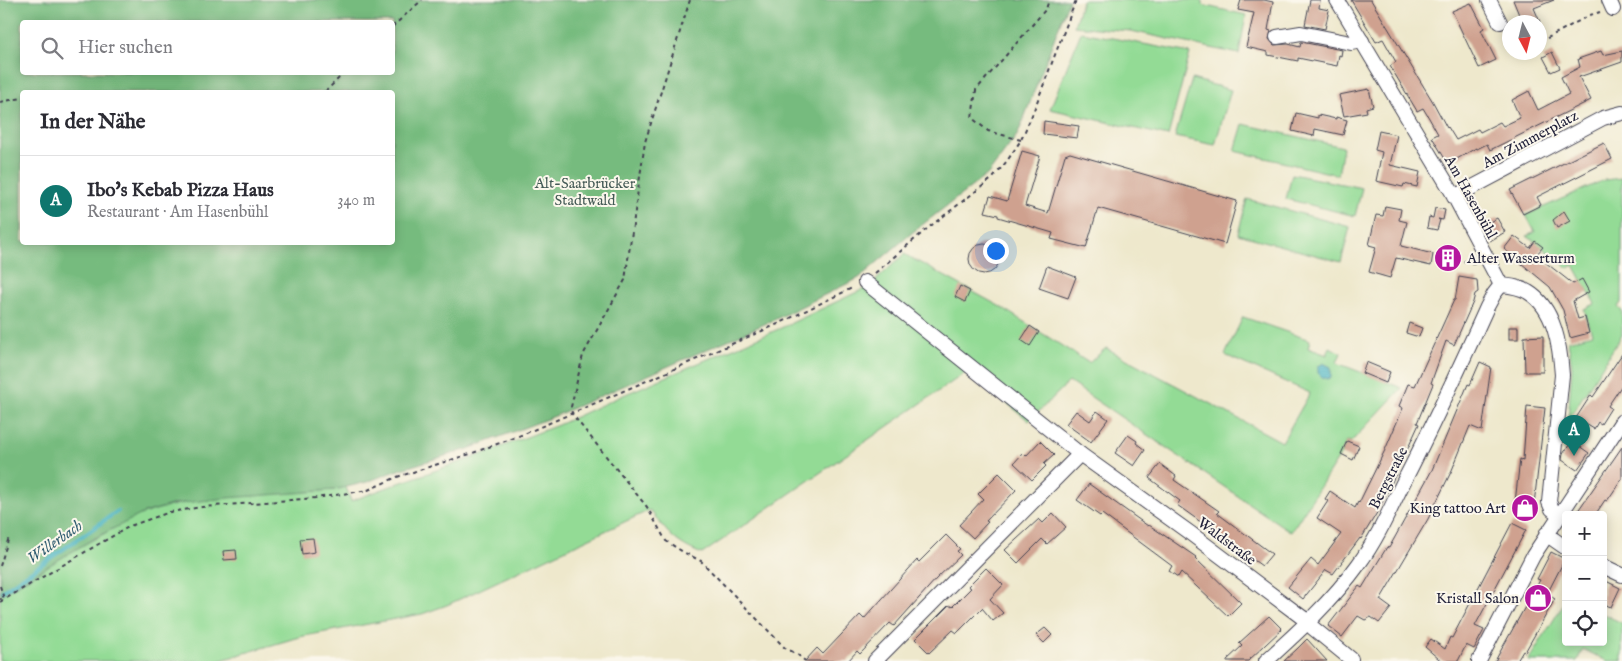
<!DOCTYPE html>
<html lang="de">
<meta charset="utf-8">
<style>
:root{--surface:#fff;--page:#f2f2f3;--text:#2b2b33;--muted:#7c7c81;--line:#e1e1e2;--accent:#0f766e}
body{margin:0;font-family:"IM FELL English",serif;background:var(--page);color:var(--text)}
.controls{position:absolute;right:15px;bottom:15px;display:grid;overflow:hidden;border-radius:5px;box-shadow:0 2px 12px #0003}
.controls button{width:45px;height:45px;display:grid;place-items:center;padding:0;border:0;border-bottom:1px solid var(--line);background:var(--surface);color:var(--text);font:25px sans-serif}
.compass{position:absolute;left:1502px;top:15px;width:45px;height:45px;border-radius:50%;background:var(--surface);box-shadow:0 2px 12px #0003;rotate:173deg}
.you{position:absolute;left:995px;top:250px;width:18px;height:18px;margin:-12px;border:4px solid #fff;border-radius:50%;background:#1a73e8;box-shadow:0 0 0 8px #1a73e833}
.badge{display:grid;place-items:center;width:32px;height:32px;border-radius:50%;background:var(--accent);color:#fff;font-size:16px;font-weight:700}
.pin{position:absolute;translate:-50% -41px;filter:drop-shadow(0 1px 2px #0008)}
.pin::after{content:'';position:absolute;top:26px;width:18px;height:15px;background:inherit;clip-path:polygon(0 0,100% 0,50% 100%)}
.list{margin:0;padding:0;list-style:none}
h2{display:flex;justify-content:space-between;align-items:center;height:65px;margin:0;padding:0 20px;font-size:21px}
h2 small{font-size:16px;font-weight:400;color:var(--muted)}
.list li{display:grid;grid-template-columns:32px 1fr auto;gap:15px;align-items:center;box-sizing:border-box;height:90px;padding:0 20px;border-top:1px solid var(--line)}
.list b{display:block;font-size:19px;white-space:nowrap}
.list p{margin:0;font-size:16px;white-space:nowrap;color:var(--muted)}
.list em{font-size:16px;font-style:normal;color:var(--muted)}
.icon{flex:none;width:28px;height:28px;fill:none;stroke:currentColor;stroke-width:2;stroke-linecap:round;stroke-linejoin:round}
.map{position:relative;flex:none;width:1622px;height:661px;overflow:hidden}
.search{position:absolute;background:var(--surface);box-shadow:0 2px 12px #0003;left:20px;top:20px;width:375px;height:55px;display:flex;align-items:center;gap:12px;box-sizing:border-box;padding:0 18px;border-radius:5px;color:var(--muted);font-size:19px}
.panel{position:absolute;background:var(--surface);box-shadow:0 2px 12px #0003;left:20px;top:90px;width:375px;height:155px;border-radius:5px}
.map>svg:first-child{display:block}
</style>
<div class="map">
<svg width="1622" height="661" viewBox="0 0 1622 661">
<rect width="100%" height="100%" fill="#fbf7ec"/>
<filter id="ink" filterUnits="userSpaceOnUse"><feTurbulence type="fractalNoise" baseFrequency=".02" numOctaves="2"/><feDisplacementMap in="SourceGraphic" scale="10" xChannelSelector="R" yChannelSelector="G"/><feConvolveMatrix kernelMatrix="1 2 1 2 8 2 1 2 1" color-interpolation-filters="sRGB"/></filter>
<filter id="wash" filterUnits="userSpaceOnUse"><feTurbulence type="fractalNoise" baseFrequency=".0096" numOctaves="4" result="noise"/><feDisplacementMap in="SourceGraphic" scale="20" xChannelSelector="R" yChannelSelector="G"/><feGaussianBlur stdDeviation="1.12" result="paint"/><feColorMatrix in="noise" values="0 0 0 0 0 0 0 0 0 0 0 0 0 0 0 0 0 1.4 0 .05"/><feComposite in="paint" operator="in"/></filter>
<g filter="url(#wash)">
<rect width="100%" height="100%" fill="#eee8cc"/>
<g fill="#93db95" stroke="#5a7e68">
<polygon points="1082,0 1202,0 1202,5 1246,15 1239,54 1131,31 1074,26"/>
<polygon points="1081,32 1190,53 1168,136 1050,109"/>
<polygon points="1192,79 1231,90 1215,145 1175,137"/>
<polygon points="1243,124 1343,147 1338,175 1235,151"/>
<polygon points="1292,174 1362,188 1355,216 1286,199"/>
<polygon points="1622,178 1622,301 1618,307 1622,311 1622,335 1568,420 1572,367 1568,341 1592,334 1584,309 1595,304 1574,265 1569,268 1527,236 1535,232 1526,215 1604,180"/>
<polygon points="1247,199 1350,227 1341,262 1238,234"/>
<path d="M904,254L999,306L1089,363L1106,348L1282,442L1310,393L1225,355L1243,317L1310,340L1308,348L1327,355L1330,347L1341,353L1337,363L1402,388L1351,442L1347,441L1341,454L1291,532L1069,382L1029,421L968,371L702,554C674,543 667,532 650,510L447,605L422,614L299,637L218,661H0V595C35,574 69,552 105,533C118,526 131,517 146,513C203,494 274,494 334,490L346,487L351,501L399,483L472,458L558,425L621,396L781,328L870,286Z"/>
<polygon points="1566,600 1566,642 1603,642 1603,614 1622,623 1622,661 1607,661 1583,649 1577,661 1528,661"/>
</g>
<path fill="#76bb7e" stroke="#4c6e5c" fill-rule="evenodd" d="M0,0H1069L1018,134L988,174L913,232L859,278L776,319L555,416L468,449L395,471L367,482L334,490L227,498L175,504L144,513L93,539L0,595ZM22,22H392V72H22ZM22,92H392V242H22Z"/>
<polygon fill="#45b2c1" stroke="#346a7e" points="1323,363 1331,367 1331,377 1327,379 1322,377 1318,373 1318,367"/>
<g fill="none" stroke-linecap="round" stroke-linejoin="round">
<polyline stroke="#45b2c1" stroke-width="4" points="3,591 118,511"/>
</g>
<g id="blocks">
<g fill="#cfa18f">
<polygon points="1241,0 1264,0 1273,2 1268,30 1271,31 1269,39 1274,45 1288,44 1300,47 1301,42 1342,50 1341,56 1339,55 1337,66 1298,58 1298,61 1268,55 1268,52 1246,47 1254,13 1238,10"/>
<polygon points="1310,0 1320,0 1319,8 1329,10 1325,29 1305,25"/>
<polygon points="1351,0 1371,0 1433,102 1447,128 1448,127 1456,140 1478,129 1480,132 1500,122 1503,126 1520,118 1512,100 1529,91 1538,110 1569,94 1561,77 1580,67 1578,59 1601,51 1603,55 1622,51 1622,62 1579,77 1591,100 1490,150 1487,144 1477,149 1476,148 1448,164 1432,137 1438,134 1429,118 1423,108 1417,111 1390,66 1396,62 1383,39 1376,42"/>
<polygon points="1513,0 1554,0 1534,8 1540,22 1522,22"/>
<polygon points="1471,3 1484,28 1481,30 1496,60 1479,68 1452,11"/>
<polygon points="1552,52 1560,68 1551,72 1543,57"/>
<polygon points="1369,89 1373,106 1366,108 1367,112 1344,116 1339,95"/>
<polygon points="1296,113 1318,118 1318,115 1336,119 1336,117 1347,120 1343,135 1315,129 1314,136 1292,131"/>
<polygon points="1044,121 1079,126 1077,138 1043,134"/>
<polygon points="1379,131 1397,135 1390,165 1420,172 1417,187 1404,184 1403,187 1376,181 1382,152 1375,150"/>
<polygon points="1604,143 1612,159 1537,197 1541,205 1523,214 1510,190"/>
<polygon points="1022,151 1040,156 1025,206 1048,213 1065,155 1070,153 1237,201 1225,244 1098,208 1086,248 1051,239 1053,233 998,217 998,215 985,212 990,196 1007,201"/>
<polygon points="1385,206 1401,209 1399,220 1407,222 1401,246 1433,254 1431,266 1396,258 1390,278 1369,272 1376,247 1369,245 1376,215 1383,216"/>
<polygon points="1435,208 1445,210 1443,220 1438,219 1440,220 1437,230 1427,228 1429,217 1433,218"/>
<polygon points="1564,211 1570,221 1557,228 1553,220"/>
<polygon points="1497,218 1505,232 1490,241 1482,226"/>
<polygon points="1514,236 1530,248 1535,241 1543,247 1536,255 1573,284 1582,279 1589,292 1573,301 1578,319 1585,317 1589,333 1570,338 1563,310 1550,287 1504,249"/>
<circle cx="984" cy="259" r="15"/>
<polygon points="1446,251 1451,251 1455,256 1455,260 1452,265 1444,264 1437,258"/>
<polygon points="1047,266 1076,277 1068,298 1039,288"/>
<polygon points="1459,277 1477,280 1478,292 1475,294 1473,302 1454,345 1446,341 1431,383 1433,384 1417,423 1419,424 1403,459 1378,511 1361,539 1360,538 1333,574 1326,570 1303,599 1288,587 1311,559 1318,565 1341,534 1317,518 1328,501 1325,499 1330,491 1355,508 1358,502 1359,503 1385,450 1403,408 1399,406 1408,384 1415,386 1454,300 1455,300"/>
<polygon points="960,286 970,291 965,302 955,297"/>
<polygon points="1409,323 1422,328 1419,337 1406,333"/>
<polygon points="1030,326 1039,332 1030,346 1021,340"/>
<rect x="1509" y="327" width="9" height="12"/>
<polygon points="1543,336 1543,372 1525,372 1524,337"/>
<polygon points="1622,354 1622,385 1608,406 1611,408 1601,424 1598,422 1594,429 1576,418 1591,395 1593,397"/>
<polygon points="1366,362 1390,372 1386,383 1362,373"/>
<polygon points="1480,362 1491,367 1482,431 1470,426 1452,470 1428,519 1380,600 1391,608 1379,623 1371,617 1365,620 1358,616 1342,637 1328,626 1359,586 1362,588 1387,547 1389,548 1432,470 1468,384 1470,385"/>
<polygon points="1527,406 1545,408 1533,513 1514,511 1520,459 1523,460"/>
<polygon points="1076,411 1090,421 1097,411 1108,419 1091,442 1066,424"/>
<polygon points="1128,435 1137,441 1136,443 1145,450 1134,466 1115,453"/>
<polygon points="1040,441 1054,455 1044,464 1046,466 1032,480 1014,463 1023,453 1026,456"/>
<polygon points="1347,441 1359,446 1353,460 1341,454"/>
<polygon points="1572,441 1589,453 1577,470 1562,460 1563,454"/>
<polygon points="1622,447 1622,479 1607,501 1605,500 1595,515 1575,515"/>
<polygon points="1160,464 1176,476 1174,480 1219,511 1217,513 1272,554 1262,566 1177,505 1180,501 1149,478"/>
<polygon points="999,473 1016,490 986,521 988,522 973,538 959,525 983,499 978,494"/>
<polygon points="1089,484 1148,526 1149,525 1196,557 1195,558 1241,603 1228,616 1181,572 1178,577 1169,571 1172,566 1102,514 1100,516 1077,500"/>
<polygon points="1053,513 1066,527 1047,544 1042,539 1018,563 1005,550 1039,519 1043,523"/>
<polygon points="1512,523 1526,530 1475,626 1484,630 1474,649 1466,645 1458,661 1443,661 1439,659 1425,647 1431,639 1445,649 1450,637 1452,638"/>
<polygon points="946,535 960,549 957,551 961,555 936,579 894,626 890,623 860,654 857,651 848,661 805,661 817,648 823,654 860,615 864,619 917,560 919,562"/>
<polygon points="313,538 315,552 302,554 300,539"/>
<polygon points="236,550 237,559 224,560 223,551"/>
<polygon points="1551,552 1565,559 1547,594 1555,599 1525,652 1523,651 1517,661 1495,661 1540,580 1537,579"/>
<polygon points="986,568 1003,585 990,599 1003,613 993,621 982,608 957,633 953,630 929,653 915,639 949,605 952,607 971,588 968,586"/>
<polygon points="1606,581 1620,588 1611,607 1603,604 1603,588"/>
<polygon points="1269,616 1282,629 1248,661 1226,661 1242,646 1239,643"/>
<polygon points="1045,628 1052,635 1044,643 1036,635"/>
<polygon points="1307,639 1327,661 1284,661 1297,649"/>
</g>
</g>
</g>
<g filter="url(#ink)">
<use href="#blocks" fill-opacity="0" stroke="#414051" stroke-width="1"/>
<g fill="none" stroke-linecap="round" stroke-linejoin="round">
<g stroke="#414051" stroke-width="16">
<g id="minor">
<path d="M1337,0L1452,192L1501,285C1510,286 1520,287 1528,292C1555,308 1560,347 1562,375L1549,502L1552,509L1559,515"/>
<polyline points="1489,0 1500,22"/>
<polyline points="1609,0 1613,9"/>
<polyline points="1277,37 1301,33 1351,43 1362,41"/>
<polyline points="1454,197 1603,118 1622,113"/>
<polyline points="865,282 1080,454 1190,533 1303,618 1313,628 1351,659"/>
<polyline points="1546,534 1566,548"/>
<polyline points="1603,566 1622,575"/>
<polyline points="875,661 1080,454"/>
<path d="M1266,661C1299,631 1332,601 1358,565C1376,541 1389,512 1402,485C1432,427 1460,367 1487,307L1494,294L1501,285"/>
<polyline points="1479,661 1533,556 1622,421"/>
</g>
</g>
<g stroke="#414051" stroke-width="2" stroke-dasharray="4 4" stroke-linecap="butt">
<polyline points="690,0 645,142 625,280 583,355 571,407 572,414 647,507 666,541 683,552 701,561 785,648 797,654 805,661"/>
<polyline points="392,27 422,0"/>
<polyline points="1540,42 1590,15 1600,12"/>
<polyline points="325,92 345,72"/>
<polyline points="0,102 22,98"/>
<polyline points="1021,140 988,131 972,118 976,90 1046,9 1049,0"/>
<polyline points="1456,259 1475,264"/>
<polyline points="875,273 928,228 993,178 1007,161 1021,140 1032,115 1076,0"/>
<polyline points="0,566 9,537"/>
<polyline points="0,586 4,599 0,599"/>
<polyline points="0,602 97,545 130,526 147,520 170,512 202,507 316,498 368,490 397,477 470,454 524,434 778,324 854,287"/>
</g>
<use href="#minor" stroke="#fff" stroke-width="14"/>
</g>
</g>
<defs>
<g id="building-disc" transform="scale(1.4375)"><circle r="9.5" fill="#b5179e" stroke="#fbf7ec"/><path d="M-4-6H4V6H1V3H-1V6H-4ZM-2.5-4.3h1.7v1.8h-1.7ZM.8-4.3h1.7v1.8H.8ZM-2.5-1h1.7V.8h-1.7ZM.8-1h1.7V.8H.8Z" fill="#fff"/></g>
<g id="shop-disc" transform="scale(1.4375)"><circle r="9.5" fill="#b5179e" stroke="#fbf7ec"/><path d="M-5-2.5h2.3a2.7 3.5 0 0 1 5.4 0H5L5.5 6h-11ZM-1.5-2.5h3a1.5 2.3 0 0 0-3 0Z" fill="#fff"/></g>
</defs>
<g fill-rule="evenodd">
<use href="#building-disc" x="1448" y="258"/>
<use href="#shop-disc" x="1525" y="508"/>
<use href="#shop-disc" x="1538" y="598"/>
</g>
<g text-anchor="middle" stroke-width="4" stroke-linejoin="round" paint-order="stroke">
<g font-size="15" fill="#22223b" stroke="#fbf7ec">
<text transform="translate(1530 139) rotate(-28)" y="5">Am Zimmerplatz</text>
<text transform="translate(1471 197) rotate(61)" y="5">Am Hasenbühl</text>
<text transform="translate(1388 478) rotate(-63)" y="5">Bergstraße</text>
<text transform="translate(1227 541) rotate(37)" y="5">Waldstraße</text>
</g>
<g font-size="15" fill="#445a56" stroke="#fbf7ec">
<text x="585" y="188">Alt-Saarbrücker<tspan x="585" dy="17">Stadtwald</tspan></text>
</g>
<g font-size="15" fill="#22223b" stroke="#fbf7ec" text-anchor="end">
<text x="1467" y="263" text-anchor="start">Alter Wasserturm</text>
<text x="1506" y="513">King tattoo Art</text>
<text x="1519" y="603">Kristall Salon</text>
</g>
<g font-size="16" font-style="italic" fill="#305c71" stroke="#fbf7ec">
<text transform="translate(54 541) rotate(-35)" y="6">Willerbach</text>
</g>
</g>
</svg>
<div class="controls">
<button>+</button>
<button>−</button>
<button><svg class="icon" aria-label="locate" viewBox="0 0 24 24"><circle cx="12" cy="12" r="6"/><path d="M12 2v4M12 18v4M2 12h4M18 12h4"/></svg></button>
</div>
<svg class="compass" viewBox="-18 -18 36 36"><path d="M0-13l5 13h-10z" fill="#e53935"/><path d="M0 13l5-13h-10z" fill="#7c7c81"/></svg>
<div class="you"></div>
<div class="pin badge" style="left:1574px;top:456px">A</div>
<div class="search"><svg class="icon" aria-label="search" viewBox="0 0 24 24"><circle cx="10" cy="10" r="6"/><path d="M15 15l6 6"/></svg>Hier suchen</div>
<section class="panel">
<h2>In der Nähe<small></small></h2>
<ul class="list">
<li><span class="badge">A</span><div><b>Ibo's Kebab Pizza Haus</b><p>Restaurant · Am Hasenbühl</p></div><em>340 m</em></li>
</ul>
</section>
</div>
